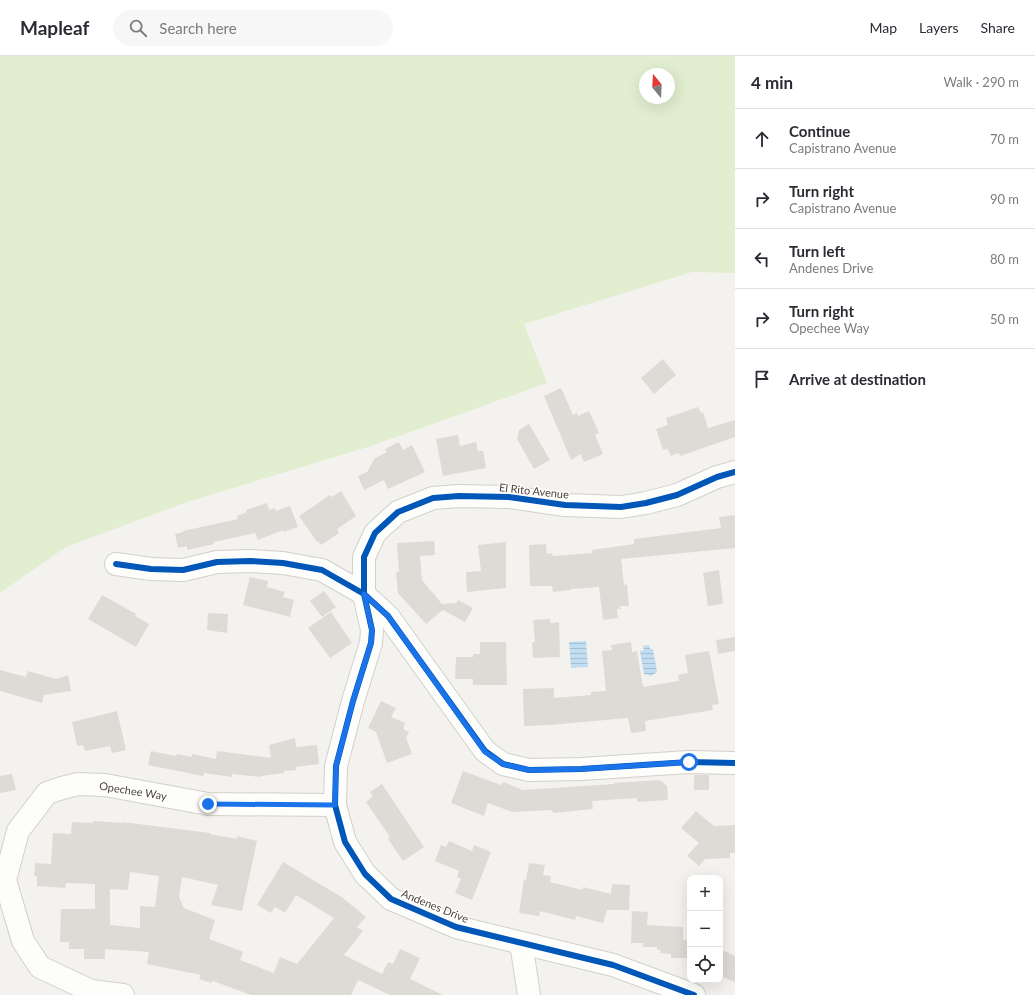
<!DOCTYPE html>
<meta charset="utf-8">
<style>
:root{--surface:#fff;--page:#f7f7f7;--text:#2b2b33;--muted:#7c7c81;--line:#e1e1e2}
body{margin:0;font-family:Lato,sans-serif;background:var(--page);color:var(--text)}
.controls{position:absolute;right:12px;bottom:12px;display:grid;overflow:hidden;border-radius:8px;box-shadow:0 4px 16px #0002}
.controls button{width:36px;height:36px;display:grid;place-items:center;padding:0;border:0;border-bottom:1px solid var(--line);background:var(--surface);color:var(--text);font:20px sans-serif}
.compass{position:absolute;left:639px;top:12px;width:36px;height:36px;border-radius:50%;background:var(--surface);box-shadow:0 4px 16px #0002;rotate:342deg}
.stop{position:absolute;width:12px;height:12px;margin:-9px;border:3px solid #1a73e8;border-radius:50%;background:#fff}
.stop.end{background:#1a73e8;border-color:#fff;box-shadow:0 1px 4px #0008}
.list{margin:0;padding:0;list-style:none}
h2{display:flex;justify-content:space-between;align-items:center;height:52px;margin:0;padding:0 16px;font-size:17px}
h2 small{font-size:13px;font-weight:400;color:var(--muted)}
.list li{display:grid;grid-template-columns:26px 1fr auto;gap:12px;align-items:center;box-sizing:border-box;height:60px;padding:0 16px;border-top:1px solid var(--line)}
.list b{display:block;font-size:15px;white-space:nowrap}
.list p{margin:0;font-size:13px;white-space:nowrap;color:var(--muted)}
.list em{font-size:13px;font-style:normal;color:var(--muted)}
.icon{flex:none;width:22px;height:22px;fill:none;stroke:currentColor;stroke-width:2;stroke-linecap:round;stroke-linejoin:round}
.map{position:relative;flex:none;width:735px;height:939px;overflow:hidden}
header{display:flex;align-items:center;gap:24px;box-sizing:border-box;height:56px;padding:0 20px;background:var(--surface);border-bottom:1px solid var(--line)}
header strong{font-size:19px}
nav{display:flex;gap:22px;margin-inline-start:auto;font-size:14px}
.search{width:280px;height:36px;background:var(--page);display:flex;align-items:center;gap:10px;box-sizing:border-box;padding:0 14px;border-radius:22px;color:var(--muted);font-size:15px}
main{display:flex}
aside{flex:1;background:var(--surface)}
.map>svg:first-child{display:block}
</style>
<header>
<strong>Mapleaf</strong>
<div class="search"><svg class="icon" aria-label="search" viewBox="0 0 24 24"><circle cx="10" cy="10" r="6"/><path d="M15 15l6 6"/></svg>Search here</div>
<nav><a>Map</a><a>Layers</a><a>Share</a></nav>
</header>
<main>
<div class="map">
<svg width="735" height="939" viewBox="0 0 735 939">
<defs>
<pattern id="water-rules" width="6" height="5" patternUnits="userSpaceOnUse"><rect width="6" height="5" fill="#c0ddf1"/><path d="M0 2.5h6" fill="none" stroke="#a6bfcf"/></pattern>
</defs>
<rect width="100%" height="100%" fill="#f4f2ee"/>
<path fill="#e1eecf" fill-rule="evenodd" d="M0,0H735V217L692,216L524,268L547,327L371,390L187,446L66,491L0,537ZM645,18H669V42H645Z"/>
<g fill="url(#water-rules)">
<polygon points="586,585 588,611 571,612 569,586"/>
<polygon points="649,589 650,593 653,593 657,616 651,620 644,618 640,595 644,594 643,590"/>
</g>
<g fill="#dedbd6" fill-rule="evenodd">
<polygon points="663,303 676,319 654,338 641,322"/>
<polygon points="561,332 573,359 577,357 578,360 589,355 599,377 595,379 603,398 584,406 581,398 571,404 544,340"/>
<polygon points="698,351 701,357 703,356 708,372 735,364 735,381 680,400 679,397 671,400 668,393 663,394 656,373 668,369 666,362"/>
<polygon points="529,368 550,404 534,413 517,383 519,374"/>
<polygon points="458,379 460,390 476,386 478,395 483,395 486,412 443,420 436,383"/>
<polygon points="399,386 403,394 412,389 425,416 388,433 384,424 364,434 358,420 367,416 375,402 387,396 385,393"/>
<polygon points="341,435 356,460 337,473 339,477 321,489 318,485 317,486 299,460 330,439 332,441"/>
<polygon points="267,447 269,454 275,452 276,455 290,450 298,471 284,476 283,474 258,484 255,477 214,486 214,488 187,494 187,490 178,492 175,478 183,476 183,475 238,463 237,460 247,456 246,454"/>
<polygon points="735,459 735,492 621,503 624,529 627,528 629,550 620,550 621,553 617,553 618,562 603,564 599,531 571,533 571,534 553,536 552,530 530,530 529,489 546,488 547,498 552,497 553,500 592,497 592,494 634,488 634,483 721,472 719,461"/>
<polygon points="434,485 435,499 420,500 422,524 442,548 456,547 458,544 473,552 465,566 443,554 426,568 398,537 396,516 399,516 397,487"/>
<polygon points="506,486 506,532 467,536 466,516 481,515 478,489"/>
<polygon points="719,514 723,548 708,550 703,517"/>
<polygon points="250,521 268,525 267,531 285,536 283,541 294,544 290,561 243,549"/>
<polygon points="324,535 336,551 322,561 310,545"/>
<polygon points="102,539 136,558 135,560 149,568 136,591 88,563"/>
<polygon points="331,556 352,587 330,602 308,572"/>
<polygon points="208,557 228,558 227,577 207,574"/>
<polygon points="550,563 550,567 559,566 560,601 533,602 532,586 535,586 533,564"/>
<polygon points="735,581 735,595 718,598 716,584"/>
<polygon points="480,586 506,586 507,629 473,629 473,623 455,623 456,601 473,601 473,598 480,598"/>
<polygon points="631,586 632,596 637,595 643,631 679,625 678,619 688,617 685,599 709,595 719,648 712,649 713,654 645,665 646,675 631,677 628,662 550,669 524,670 523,633 554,632 554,642 591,639 591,636 606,635 602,595 612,594 611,589"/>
<polygon points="0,614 26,621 28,615 56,623 68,619 71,635 44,639 42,647 0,635"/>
<polygon points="381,645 396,652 391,661 405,667 403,673 409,676 406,682 412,698 387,707 376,676 368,672"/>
<polygon points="117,655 126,694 112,697 110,690 85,695 83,689 77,690 72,666"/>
<polygon points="295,682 296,691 317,689 319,708 296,711 296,714 284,715 284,717 261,720 261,721 232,718 232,721 204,717 203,720 148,709 151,695 176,700 177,698 192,701 192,698 216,703 217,695 271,702 269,689"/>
<polygon points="463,715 501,729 503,726 523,734 614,728 614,727 660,724 667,730 668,744 637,746 637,742 592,745 593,753 553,757 552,754 512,756 488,747 484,760 451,747"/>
<polygon points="12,718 16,734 0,737 0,720"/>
<rect x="694" y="719" width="15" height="15"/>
<polygon points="382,728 424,791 403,805 388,783 390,781 366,746 373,740 370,736"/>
<polygon points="696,755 714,770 735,769 735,797 730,797 730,802 705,803 699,810 687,800 699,787 681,772"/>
<path d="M94,765L123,767V766L210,777V778L237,783V780L257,785L242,855L211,849L218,829L182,821L179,841L184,852L215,864L209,883L243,896L240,904L274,917L280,901L297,908L334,862L296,839L285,857L275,851L271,857L257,849L283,806L343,842L366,861L357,871L363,875L344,899L382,918L388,906L393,908L400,893L420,902L410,923L443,939H390L358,924L351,939H251L213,925L211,927L199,923L201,919L147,908L149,896L105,893V903H84V893H69V886H60L61,853H95V828L66,827L65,832L37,830V820H34L35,807L51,808L53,777L71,778L72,766L93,767ZM130,816L159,820L155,851L140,850V872L110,869V833L128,834Z"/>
<polygon points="449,785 472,795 474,789 491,796 472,844 455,837 461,823 457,821 459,815 435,805 441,789 446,791"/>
<polygon points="529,807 545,809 543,819 551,820 550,826 582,834 583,831 611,838 612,828 630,829 629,854 607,854 603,867 576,860 575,864 540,855 539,860 519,857 524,823 526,824"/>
<polygon points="632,855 648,856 647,869 683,871 683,884 687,884 687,902 671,902 671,898 660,897 661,894 657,894 657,891 643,891 643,887 631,887"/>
<polygon points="720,893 735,900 735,926 720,920"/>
</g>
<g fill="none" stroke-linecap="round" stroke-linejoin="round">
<g stroke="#d2d0cb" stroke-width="24">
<g id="minor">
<polyline points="116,508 151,513 183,514 217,506 250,505 283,507 322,514 364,538 388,560 485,695 503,708 529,714 581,713 689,706 735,707"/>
<polyline points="521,887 529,939"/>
<polyline points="123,939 91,935 40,911 23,885 5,824 18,775 47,737 62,732 78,728 105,729 208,748 335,749"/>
<polyline points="694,939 613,909 456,871 391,843 365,818 345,786 335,749 336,710 353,645 371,587 372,574 364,538 364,501 375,477 398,456 433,442 459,440 509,441 565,449 621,451 646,447 677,439 717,421 735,416"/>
</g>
</g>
<use href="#minor" stroke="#fdfdfc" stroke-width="22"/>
<g stroke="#fff" stroke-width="8">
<g id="cycleway">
<polyline points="116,508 151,513 183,514 217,506 250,505 283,507 322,514 364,538 388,560 485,695 503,708 529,714 581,713 689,706 735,707"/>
<polyline points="694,939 613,909 456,871 391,843 365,818 345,786 335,749 336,710 353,645 371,587 372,574 364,538 364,501 375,477 398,456 433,442 459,440 509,441 565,449 621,451 646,447 677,439 717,421 735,416"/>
</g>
</g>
<use href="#cycleway" stroke="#0057b8" stroke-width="6"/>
</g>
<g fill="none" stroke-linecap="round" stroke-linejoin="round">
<polyline stroke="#1a73e8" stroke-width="5" points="208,748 335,749 336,710 353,645 371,587 372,574 364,538 388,560 485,696 503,708 529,714 581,713 689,706"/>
</g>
<g text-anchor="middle" stroke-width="3" stroke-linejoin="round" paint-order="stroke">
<g font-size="11" fill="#4b4439" stroke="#fff">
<text transform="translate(534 435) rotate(6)" y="4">El Rito Avenue</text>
<text transform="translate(133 735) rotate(9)" y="4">Opechee Way</text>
<text transform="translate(435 850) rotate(22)" y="4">Andenes Drive</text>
</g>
</g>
</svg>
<div class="controls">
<button>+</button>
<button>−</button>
<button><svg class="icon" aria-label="locate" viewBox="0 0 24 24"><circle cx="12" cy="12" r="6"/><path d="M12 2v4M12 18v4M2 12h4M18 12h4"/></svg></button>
</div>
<svg class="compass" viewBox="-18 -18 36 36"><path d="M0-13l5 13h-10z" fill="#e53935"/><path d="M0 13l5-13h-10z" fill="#7c7c81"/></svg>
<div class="stop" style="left:689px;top:706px"></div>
<div class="stop end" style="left:208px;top:748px"></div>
</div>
<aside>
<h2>4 min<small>Walk · 290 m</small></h2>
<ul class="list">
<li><svg class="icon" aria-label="ahead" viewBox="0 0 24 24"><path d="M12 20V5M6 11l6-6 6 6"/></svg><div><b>Continue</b><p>Capistrano Avenue</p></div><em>70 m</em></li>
<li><svg class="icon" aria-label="right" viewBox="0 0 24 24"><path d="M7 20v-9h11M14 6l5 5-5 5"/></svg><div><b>Turn right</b><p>Capistrano Avenue</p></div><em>90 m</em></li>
<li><svg class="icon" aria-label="left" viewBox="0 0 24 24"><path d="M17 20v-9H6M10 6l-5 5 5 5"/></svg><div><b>Turn left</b><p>Andenes Drive</p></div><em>80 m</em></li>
<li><svg class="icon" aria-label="right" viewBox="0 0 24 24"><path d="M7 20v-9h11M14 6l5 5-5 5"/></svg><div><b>Turn right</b><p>Opechee Way</p></div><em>50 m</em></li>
<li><svg class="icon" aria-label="arrive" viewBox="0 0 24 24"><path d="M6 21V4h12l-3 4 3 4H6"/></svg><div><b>Arrive at destination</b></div></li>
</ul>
</aside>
</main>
